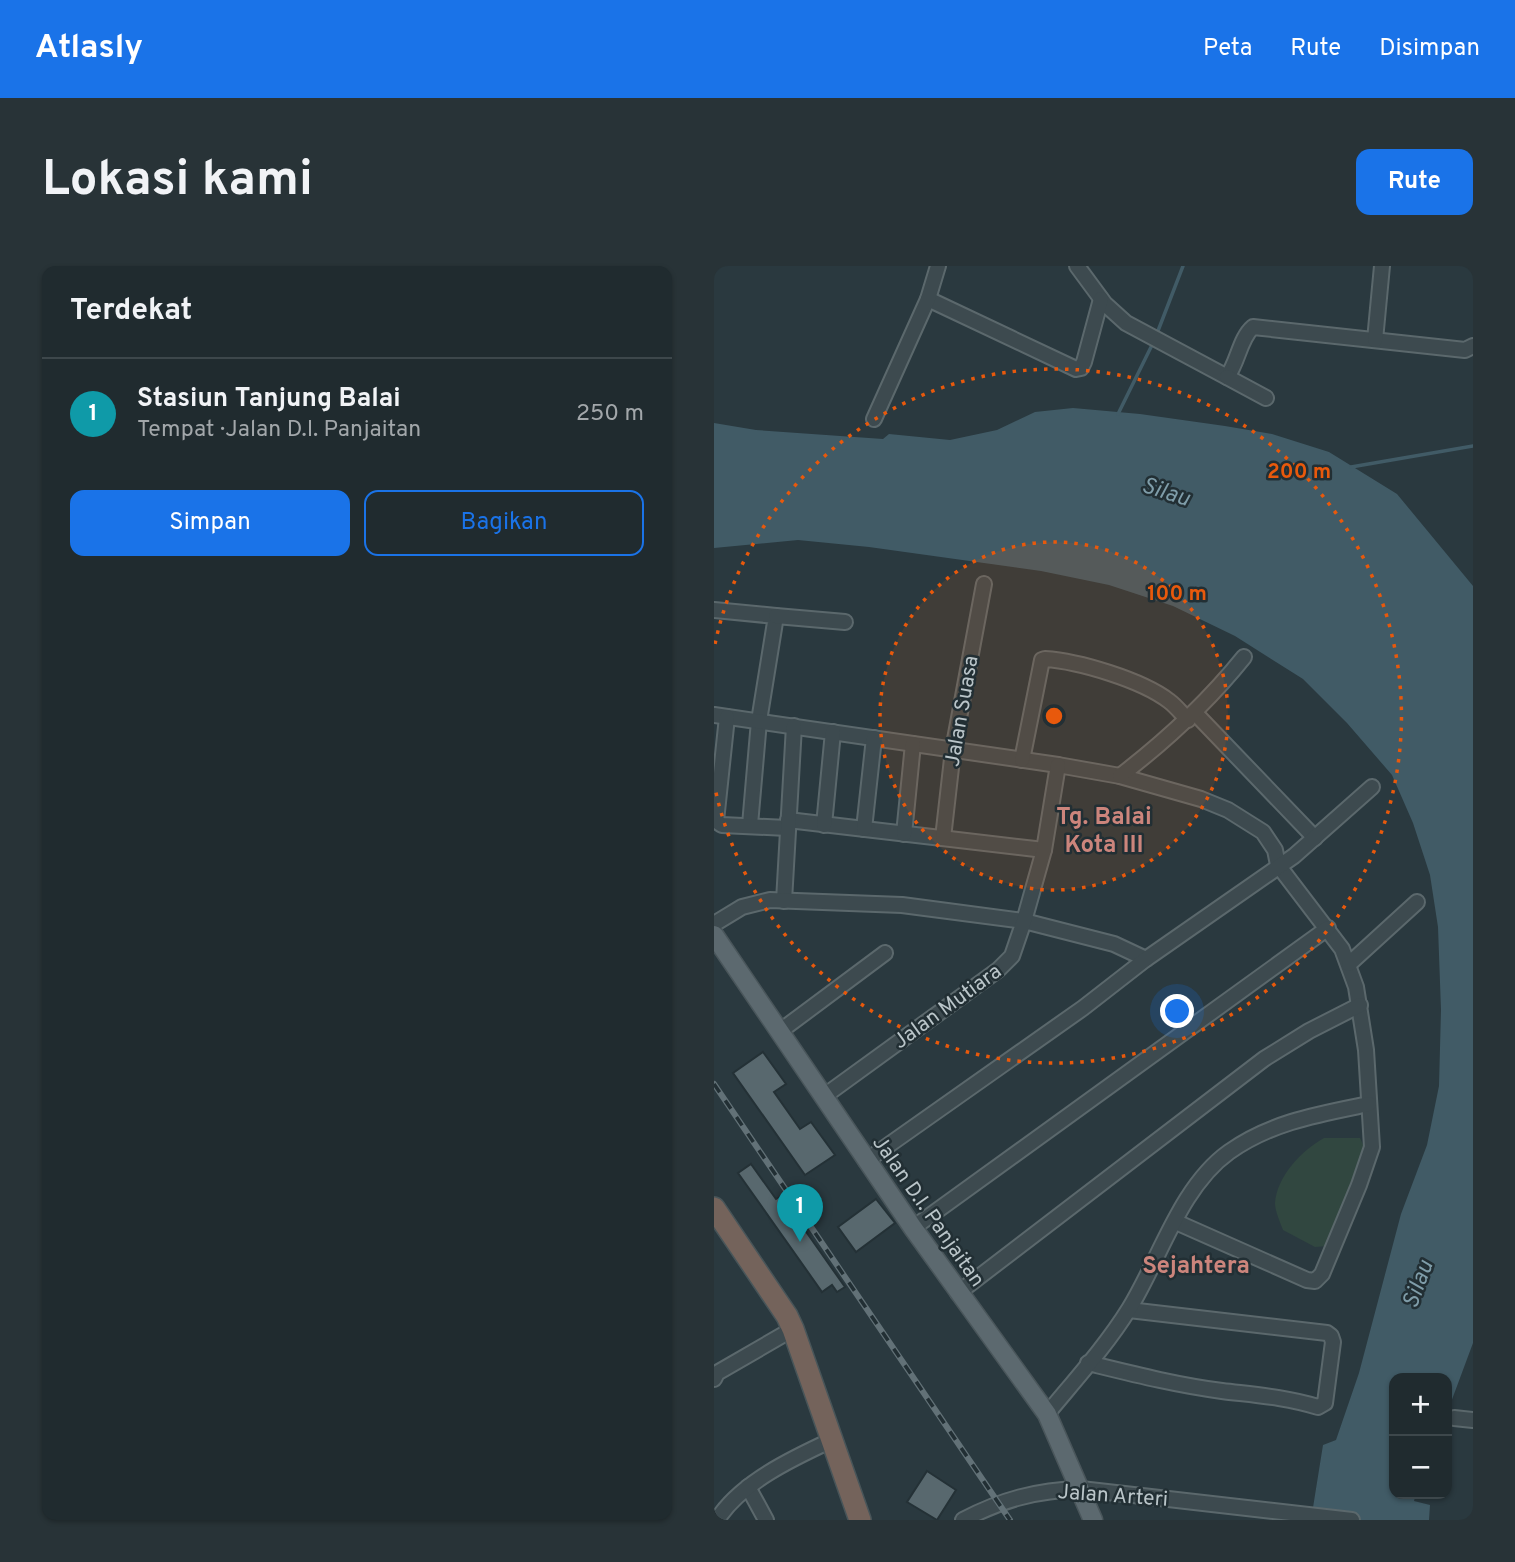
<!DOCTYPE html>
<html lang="id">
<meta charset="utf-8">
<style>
:root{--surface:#202b2f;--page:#283337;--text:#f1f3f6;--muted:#a2a7aa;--line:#3d474b;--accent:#1a73e8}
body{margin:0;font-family:Overpass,sans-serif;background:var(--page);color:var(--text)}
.controls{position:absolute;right:21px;bottom:21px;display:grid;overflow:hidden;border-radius:14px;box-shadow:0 2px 5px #0004}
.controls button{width:63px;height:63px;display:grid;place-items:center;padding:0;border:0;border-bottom:2px solid var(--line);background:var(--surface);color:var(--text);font:35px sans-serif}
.you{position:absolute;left:464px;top:746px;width:24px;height:24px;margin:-18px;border:5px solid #fff;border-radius:50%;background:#1a73e8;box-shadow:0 0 0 10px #1a73e833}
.badge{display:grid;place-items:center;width:46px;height:46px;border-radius:50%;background:var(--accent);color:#fff;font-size:23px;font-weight:700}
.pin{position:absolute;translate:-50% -58px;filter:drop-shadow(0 2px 4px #0008)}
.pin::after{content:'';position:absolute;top:37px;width:24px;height:21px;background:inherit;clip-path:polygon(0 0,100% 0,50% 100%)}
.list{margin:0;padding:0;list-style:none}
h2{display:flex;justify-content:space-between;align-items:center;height:91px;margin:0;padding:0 28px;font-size:30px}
h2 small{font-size:23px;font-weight:400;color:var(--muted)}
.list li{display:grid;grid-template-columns:46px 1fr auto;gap:21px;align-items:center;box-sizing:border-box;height:112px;padding:0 28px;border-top:2px solid var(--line)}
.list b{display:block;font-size:26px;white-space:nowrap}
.list p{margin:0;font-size:23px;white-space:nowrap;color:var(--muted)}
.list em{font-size:23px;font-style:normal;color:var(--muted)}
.actions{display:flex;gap:14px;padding:21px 28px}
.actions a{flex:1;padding:16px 0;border:2px solid var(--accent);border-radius:14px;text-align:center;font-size:24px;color:var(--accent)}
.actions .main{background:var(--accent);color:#fff}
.map{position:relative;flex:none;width:759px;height:1254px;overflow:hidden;border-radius:14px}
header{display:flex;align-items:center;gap:42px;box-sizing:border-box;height:98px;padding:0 35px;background:var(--accent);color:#fff}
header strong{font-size:33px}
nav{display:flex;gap:38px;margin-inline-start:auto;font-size:24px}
.intro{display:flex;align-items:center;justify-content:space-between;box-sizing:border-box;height:168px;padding:0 42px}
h1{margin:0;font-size:49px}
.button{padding:18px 32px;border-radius:14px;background:var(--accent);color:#fff;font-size:24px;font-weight:700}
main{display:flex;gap:42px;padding:0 42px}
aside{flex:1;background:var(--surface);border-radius:14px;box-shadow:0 2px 5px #0004}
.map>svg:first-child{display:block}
</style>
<header>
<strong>Atlasly</strong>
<nav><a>Peta</a><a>Rute</a><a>Disimpan</a></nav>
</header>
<div class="intro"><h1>Lokasi kami</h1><a class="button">Rute</a></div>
<main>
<aside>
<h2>Terdekat<small></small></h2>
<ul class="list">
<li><span class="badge" style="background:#0f9aa8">1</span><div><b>Stasiun Tanjung Balai</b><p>Tempat · Jalan D.I. Panjaitan</p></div><em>250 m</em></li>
</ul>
<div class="actions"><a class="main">Simpan</a><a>Bagikan</a></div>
</aside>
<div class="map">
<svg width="759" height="1254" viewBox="0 0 759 1254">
<rect width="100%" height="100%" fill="#2a393f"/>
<path fill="#314740" d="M610,872H646L652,885L614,980L601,981L569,964C566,956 561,945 561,937C563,910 588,884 610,872Z"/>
<polygon fill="#415b66" points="359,142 426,148 511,160 558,168 615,186 683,228 759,320 759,1077 733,1147 733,1112 680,1112 680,1228 702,1228 700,1235 716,1239 715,1254 597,1254 609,1179 622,1174 645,1107 687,948 713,879 725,820 727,744 724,661 716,609 699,557 678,509 633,457 589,413 521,370 459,340 395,319 327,305 155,281 84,274 0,282 0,157 42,164 169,173 175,168 236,174 283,164 321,146"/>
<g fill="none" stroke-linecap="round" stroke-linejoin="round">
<g stroke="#415b66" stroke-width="3.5">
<polyline points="442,70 469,0"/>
<polyline points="404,148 439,77"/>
<polyline points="637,201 759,180"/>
</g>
</g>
<g fill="#58686e" stroke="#243136" stroke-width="2">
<polygon points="49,786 72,818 60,826 86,863 97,856 121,889 91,909 19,807"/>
<polygon points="37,898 62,933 67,930 131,1021 123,1026 118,1019 108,1026 24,907"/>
<polygon points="162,933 181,957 142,986 124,961"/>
<polygon points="213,1205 242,1224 223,1254 193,1236"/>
</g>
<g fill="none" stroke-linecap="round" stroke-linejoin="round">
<g stroke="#5b686c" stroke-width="18">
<g id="minor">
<path d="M363,0L391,38L412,57L513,111C524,96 526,72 539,61L751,84L759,80"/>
<polyline points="214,33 362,103 367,102 370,96 387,33"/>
<polyline points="661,74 668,0"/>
<polyline points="513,111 552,132"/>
<polyline points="160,153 214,33 224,0"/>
<polyline points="0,344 62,350 45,455 36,559"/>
<polyline points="62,350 131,356"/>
<polyline points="481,447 601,572"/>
<polyline points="0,449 344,499 406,510 487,533 514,544 549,566 561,584 564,599 628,683 642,721 652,784 658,881 645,919 608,1008 601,1015 593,1014 462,956"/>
<polyline points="13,451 2,555 8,559 73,562"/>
<path d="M308,494L328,394L331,393C364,395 428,414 455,435C462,440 468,448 474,454"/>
<path d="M406,510C453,474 493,437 530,391"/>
<polyline points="74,554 330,584"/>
<polyline points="110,559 119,466"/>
<polyline points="150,563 160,472"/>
<polyline points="190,568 199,478"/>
<polyline points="229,572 239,484 270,318"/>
<polyline points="70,635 80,460"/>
<polyline points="0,658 28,641 56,634 188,639 310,655 400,678 432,693"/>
<polyline points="635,698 703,636"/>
<polyline points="65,766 171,687"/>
<polyline points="109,831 284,704 298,690 310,655 330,584 344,499"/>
<polyline points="152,895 369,742 432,693 580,590 658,521"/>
<polyline points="199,962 614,662"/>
<polyline points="244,1027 550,793 595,765 646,739"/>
<path d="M374,1097C419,1108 462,1119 508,1125C541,1129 572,1131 604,1141L611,1137L619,1076L617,1070L613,1067L415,1044"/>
<polyline points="0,1113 3,1107 79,1063"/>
<path d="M333,1148C361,1114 392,1080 415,1043C446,993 466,921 515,886C557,856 606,848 655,838"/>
<polyline points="740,1152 759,1154"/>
<polyline points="34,1221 52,1254"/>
<path d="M3,1254C26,1217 79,1192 118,1174"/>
<path d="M249,1254C287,1234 323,1224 367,1223L638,1254"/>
</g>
</g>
<g stroke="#4a565b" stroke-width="21">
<polyline id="major" points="0,669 199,962 333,1148 379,1254"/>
</g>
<g stroke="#485559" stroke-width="24">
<polyline id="highway" points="0,942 73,1050 79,1063 146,1254"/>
</g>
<use href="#minor" stroke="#3d4a4f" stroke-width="14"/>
<use href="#major" stroke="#5c696f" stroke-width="18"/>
<use href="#highway" stroke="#74635b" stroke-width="21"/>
<g stroke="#627177" stroke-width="6">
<polyline id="rail" points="0,818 296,1254"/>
</g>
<use href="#rail" stroke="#222f34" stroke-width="3.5" stroke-dasharray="10" stroke-linecap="butt"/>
</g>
<circle cx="340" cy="450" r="174" fill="#e8590c" fill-opacity=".12"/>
<g fill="none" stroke="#e8590c" stroke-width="3.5" stroke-dasharray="3.5 7">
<circle cx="340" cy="450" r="174"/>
<path d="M1 378A347 347 0 1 1 1 522"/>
</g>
<g text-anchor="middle" stroke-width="5" stroke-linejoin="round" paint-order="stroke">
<g font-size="21" fill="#bac5c9" stroke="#222f34">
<text transform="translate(247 445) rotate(-80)" y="7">Jalan Suasa</text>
<text transform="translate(233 740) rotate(-36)" y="7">Jalan Mutiara</text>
<text transform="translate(215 945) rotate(55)" y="7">Jalan D.I. Panjaitan</text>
<text transform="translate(399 1229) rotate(4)" y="7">Jalan Arteri</text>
</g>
<g font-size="23" font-style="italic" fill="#7f9da9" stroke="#222f34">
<text transform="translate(452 225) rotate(18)" y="8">Silau</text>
<text transform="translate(703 1018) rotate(-70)" y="8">Silau</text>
</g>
<g font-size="24" font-weight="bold" fill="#cc857c" stroke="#222f34">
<text x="390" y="558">Tg. Balai<tspan x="390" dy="28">Kota III</tspan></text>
<text x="482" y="1007">Sejahtera</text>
</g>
</g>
<circle cx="340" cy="450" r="10" fill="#e8590c" stroke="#222f34" stroke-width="3.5"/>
<g font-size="21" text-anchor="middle" font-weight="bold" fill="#e8590c" stroke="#222f34" stroke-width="5" stroke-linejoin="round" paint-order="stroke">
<text x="585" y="212">200 m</text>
<text x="463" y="334">100 m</text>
</g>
</svg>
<div class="controls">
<button>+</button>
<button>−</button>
</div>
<div class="you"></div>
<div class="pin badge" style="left:86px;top:976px;background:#0f9aa8">1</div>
</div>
</main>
